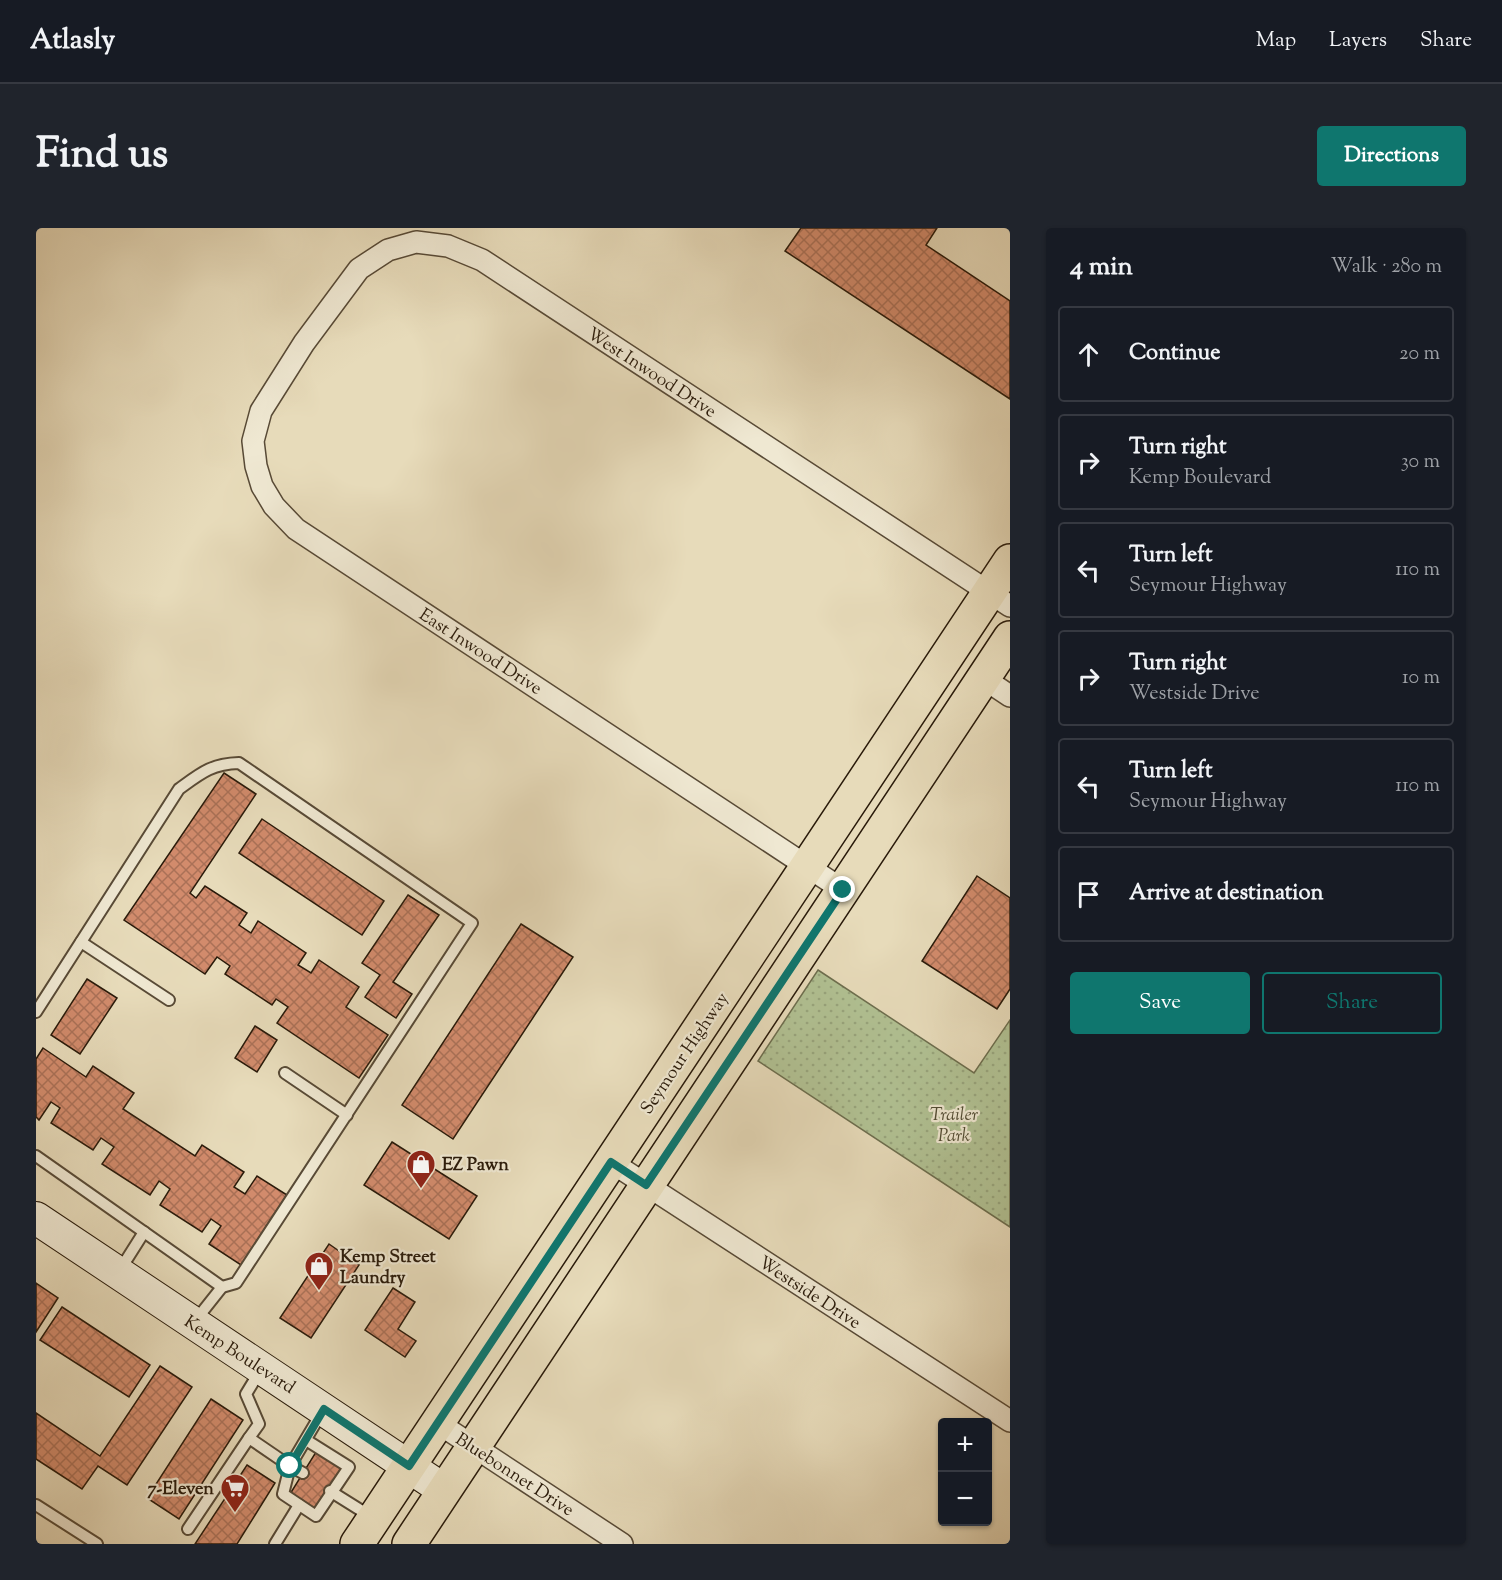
<!DOCTYPE html>
<meta charset="utf-8">
<style>
:root{--surface:#171b24;--page:#20242c;--text:#f1f3f6;--muted:#9ea1a6;--line:#363941;--accent:#0f766e}
body{margin:0;font-family:"Sorts Mill Goudy",serif;background:var(--page);color:var(--text)}
.controls{position:absolute;right:18px;bottom:18px;display:grid;overflow:hidden;border-radius:6px;box-shadow:0 2px 4px #0004}
.controls button{width:54px;height:54px;display:grid;place-items:center;padding:0;border:0;border-bottom:2px solid var(--line);background:var(--surface);color:var(--text);font:30px sans-serif}
.stop{position:absolute;width:18px;height:18px;margin:-14px;border:4px solid #0f766e;border-radius:50%;background:#fff}
.stop.end{background:#0f766e;border-color:#fff;box-shadow:0 2px 6px #0008}
.list{margin:0;padding:0;list-style:none}
h2{display:flex;justify-content:space-between;align-items:center;height:78px;margin:0;padding:0 24px;font-size:26px}
h2 small{font-size:20px;font-weight:400;color:var(--muted)}
.list li{display:grid;grid-template-columns:39px 1fr auto;gap:18px;align-items:center;box-sizing:border-box;height:96px;margin:0 12px 12px;padding:0 12px;border:2px solid var(--line);border-radius:6px}
.list b{display:block;font-size:22px;white-space:nowrap}
.list p{margin:0;font-size:20px;white-space:nowrap;color:var(--muted)}
.list em{font-size:20px;font-style:normal;color:var(--muted)}
.actions{display:flex;gap:12px;padding:18px 24px}
.actions a{flex:1;padding:14px 0;border:2px solid var(--accent);border-radius:6px;text-align:center;font-size:21px;color:var(--accent)}
.actions .main{background:var(--accent);color:#fff}
.icon{flex:none;width:33px;height:33px;fill:none;stroke:currentColor;stroke-width:2;stroke-linecap:round;stroke-linejoin:round}
.map{position:relative;flex:none;width:974px;height:1316px;overflow:hidden;border-radius:6px}
header{display:flex;align-items:center;gap:36px;box-sizing:border-box;height:84px;padding:0 30px;background:var(--surface);border-bottom:2px solid var(--line)}
header strong{font-size:28px}
nav{display:flex;gap:33px;margin-inline-start:auto;font-size:21px}
.intro{display:flex;align-items:center;justify-content:space-between;box-sizing:border-box;height:144px;padding:0 36px}
h1{margin:0;font-size:42px}
.button{padding:15px 27px;border-radius:6px;background:var(--accent);color:#fff;font-size:21px;font-weight:700}
main{display:flex;gap:36px;padding:0 36px}
aside{flex:1;background:var(--surface);border-radius:6px;box-shadow:0 2px 4px #0004}
.map>svg:first-child{display:block}
</style>
<header>
<strong>Atlasly</strong>
<nav><a>Map</a><a>Layers</a><a>Share</a></nav>
</header>
<div class="intro"><h1>Find us</h1><a class="button">Directions</a></div>
<main>
<div class="map">
<svg width="974" height="1316" viewBox="0 0 974 1316">
<defs>
<pattern id="green-dots" width="8" height="8" patternUnits="userSpaceOnUse" patternTransform="scale(1.5)"><rect width="8" height="8" fill="#b1c193"/><path d="M2 2h.1M6 6h.1" fill="none" stroke="#98a57d" stroke-width="1.8" stroke-linecap="round"/></pattern>
<pattern id="building-cross-hatch" width="8" height="8" patternUnits="userSpaceOnUse" patternTransform="scale(1.5)"><rect width="8" height="8" fill="#d28b6c"/><path d="M0 0l8 8M0 8l8-8" fill="none" stroke="#aa7157"/></pattern>
</defs>
<rect width="100%" height="100%" fill="#e7dbba"/>
<filter id="stains"><feTurbulence type="fractalNoise" baseFrequency=".00333" numOctaves="4"/><feColorMatrix values="0 0 0 0 .2 0 0 0 0 .09 0 0 0 0 .02 0 0 0 .5 -.17"/></filter>
<radialGradient id="worn" r=".72"><stop offset=".6" stop-color="#630" stop-opacity="0"/><stop offset="1" stop-color="#630" stop-opacity=".3"/></radialGradient>
<polygon fill="url(#green-dots)" stroke="#6d6e4e" stroke-width="1.5" points="782,742 938,845 974,792 974,999 722,833"/>
<g fill="url(#building-cross-hatch)" stroke="#291a0a" stroke-width="1.5">
<polygon points="765,0 901,0 890,17 974,73 974,171 749,23"/>
<polygon points="188,545 220,566 154,665 160,670 169,658 211,685 203,697 215,705 222,693 270,725 262,737 275,745 283,732 323,759 310,779 352,807 323,850 241,795 252,779 240,771 236,777 189,746 194,738 181,729 169,746 88,692"/>
<polygon points="226,591 348,673 326,707 203,625"/>
<polygon points="941,648 974,670 974,761 961,781 886,733"/>
<polygon points="372,667 403,687 357,754 376,766 360,790 329,769 344,747 326,735"/>
<polygon points="485,696 537,729 417,911 366,877"/>
<polygon points="51,751 81,770 44,826 15,807"/>
<polygon points="219,798 241,812 221,844 199,830"/>
<polygon points="7,820 50,849 57,838 98,865 87,881 159,928 166,917 208,944 198,959 209,966 221,948 251,967 205,1037 173,1016 185,998 175,991 166,1004 124,977 134,961 123,953 114,967 66,936 78,919 65,910 57,922 15,895 24,880 15,874 3,892 0,889 0,831"/>
<polygon points="356,914 441,968 413,1011 328,957"/>
<polygon points="293,1016 323,1037 275,1110 244,1090"/>
<polygon points="0,1055 22,1070 0,1104"/>
<polygon points="357,1060 379,1074 362,1101 380,1113 369,1129 329,1102"/>
<polygon points="26,1079 114,1137 93,1169 4,1112"/>
<polygon points="124,1138 156,1159 91,1257 62,1238 46,1261 0,1231 0,1185 64,1228"/>
<polygon points="175,1171 207,1192 143,1291 111,1270"/>
<polygon points="280,1224 307,1242 281,1283 254,1266"/>
<polygon points="211,1237 239,1255 201,1316 159,1316"/>
</g>
<g fill="none" stroke-linecap="round" stroke-linejoin="round">
<g stroke="#584a36" stroke-width="14">
<g id="lane">
<polyline points="45,714 133,772"/>
<path d="M0,784L143,561C165,545 175,536 203,535L436,695L200,1055L186,1059L159,1093"/>
<polyline points="249,845 311,887"/>
<polyline points="0,928 186,1059"/>
<polyline points="84,1042 108,1004"/>
<polyline points="213,1210 223,1196 210,1166 224,1143"/>
<polyline points="267,1245 254,1238 286,1184"/>
<polyline points="294,1263 334,1288"/>
<polyline points="0,1277 61,1316"/>
<polyline points="152,1301 213,1210 254,1238 247,1266 280,1288 313,1239 270,1212"/>
<polyline points="239,1316 263,1277"/>
</g>
</g>
<g stroke="#584a36" stroke-width="24">
<g id="street">
<polyline points="947,450 974,468"/>
<polyline points="807,662 260,301 238,278 226,258 220,238 217,213 225,183 268,115 323,41 352,22 380,14 412,18 446,32 974,378"/>
<polyline points="575,934 974,1193"/>
<polyline points="402,1195 586,1316"/>
</g>
</g>
<g stroke="#291a0a" stroke-width="34">
<polyline id="secondary" points="0,990 408,1262"/>
</g>
<g stroke="#291a0a" stroke-width="36">
<g id="primary">
<polyline points="321,1316 974,333"/>
<polyline points="373,1316 974,410"/>
</g>
</g>
<use href="#lane" stroke="#efe8d2" stroke-width="10"/>
<use href="#street" stroke="#efe8d2" stroke-width="21"/>
<use href="#secondary" stroke="#efe8d2" stroke-width="32"/>
<use href="#primary" stroke="#e7dbba" stroke-width="33"/>
</g>
<g fill="none" stroke-linecap="round" stroke-linejoin="round">
<polyline stroke="#0f766e" stroke-width="8" points="254,1238 288,1181 373,1238 575,934 610,957 807,662"/>
</g>
<defs>
<g id="shop-pin" transform="scale(1.5)"><path d="M0 17L-7.5 6A9.5 9.5 0 1 1 7.5 6Z" fill="#8f2418" stroke="#efe8d2"/><path d="M-5-2.5h2.3a2.7 3.5 0 0 1 5.4 0H5L5.5 6h-11ZM-1.5-2.5h3a1.5 2.3 0 0 0-3 0Z" fill="#fff"/></g>
<g id="supermarket-pin" transform="scale(1.5)"><path d="M0 17L-7.5 6A9.5 9.5 0 1 1 7.5 6Z" fill="#8f2418" stroke="#efe8d2"/><path d="M-6-5.5h2.5l.6 2H6L4.5 2H-2.5L-4.4-4H-6ZM-1.5 3.2a1.3 1.3 0 1 0 .1 0ZM3 3.2a1.3 1.3 0 1 0 .1 0Z" fill="#fff"/></g>
</defs>
<g fill-rule="evenodd">
<use href="#shop-pin" x="385" y="936"/>
<use href="#shop-pin" x="283" y="1038"/>
<use href="#supermarket-pin" x="199" y="1260"/>
</g>
<g text-anchor="middle" stroke-width="4.5" stroke-linejoin="round" paint-order="stroke">
<g font-size="18" fill="#291a0a" stroke="#efe8d2">
<text transform="translate(616 144) rotate(33)" y="6">West Inwood Drive</text>
<text transform="translate(445 423) rotate(33)" y="6">East Inwood Drive</text>
<text transform="translate(648 825) rotate(-56)" y="6">Seymour Highway</text>
<text transform="translate(774 1064) rotate(33)" y="6">Westside Drive</text>
<text transform="translate(204 1126) rotate(33)" y="6">Kemp Boulevard</text>
<text transform="translate(479 1246) rotate(33)" y="6">Bluebonnet Drive</text>
</g>
<g font-size="18" font-style="italic" fill="#524c33" stroke="#efe8d2">
<text x="918" y="892">Trailer<tspan x="918" dy="21">Park</tspan></text>
</g>
<g font-size="18" font-weight="bold" fill="#291a0a" stroke="#efe8d2" text-anchor="start">
<text x="406" y="942">EZ Pawn</text>
<text x="304" y="1034">Kemp Street<tspan x="304" dy="21">Laundry</tspan></text>
<text x="178" y="1266" text-anchor="end">7-Eleven</text>
</g>
</g>
<rect width="100%" height="100%" filter="url(#stains)"/>
<rect width="100%" height="100%" fill="url(#worn)"/>
</svg>
<div class="controls">
<button>+</button>
<button>−</button>
</div>
<div class="stop" style="left:254px;top:1238px"></div>
<div class="stop end" style="left:807px;top:662px"></div>
</div>
<aside>
<h2>4 min<small>Walk · 280 m</small></h2>
<ul class="list">
<li><svg class="icon" aria-label="ahead" viewBox="0 0 24 24"><path d="M12 20V5M6 11l6-6 6 6"/></svg><div><b>Continue</b></div><em>20 m</em></li>
<li><svg class="icon" aria-label="right" viewBox="0 0 24 24"><path d="M7 20v-9h11M14 6l5 5-5 5"/></svg><div><b>Turn right</b><p>Kemp Boulevard</p></div><em>30 m</em></li>
<li><svg class="icon" aria-label="left" viewBox="0 0 24 24"><path d="M17 20v-9H6M10 6l-5 5 5 5"/></svg><div><b>Turn left</b><p>Seymour Highway</p></div><em>110 m</em></li>
<li><svg class="icon" aria-label="right" viewBox="0 0 24 24"><path d="M7 20v-9h11M14 6l5 5-5 5"/></svg><div><b>Turn right</b><p>Westside Drive</p></div><em>10 m</em></li>
<li><svg class="icon" aria-label="left" viewBox="0 0 24 24"><path d="M17 20v-9H6M10 6l-5 5 5 5"/></svg><div><b>Turn left</b><p>Seymour Highway</p></div><em>110 m</em></li>
<li><svg class="icon" aria-label="arrive" viewBox="0 0 24 24"><path d="M6 21V4h12l-3 4 3 4H6"/></svg><div><b>Arrive at destination</b></div></li>
</ul>
<div class="actions"><a class="main">Save</a><a>Share</a></div>
</aside>
</main>
